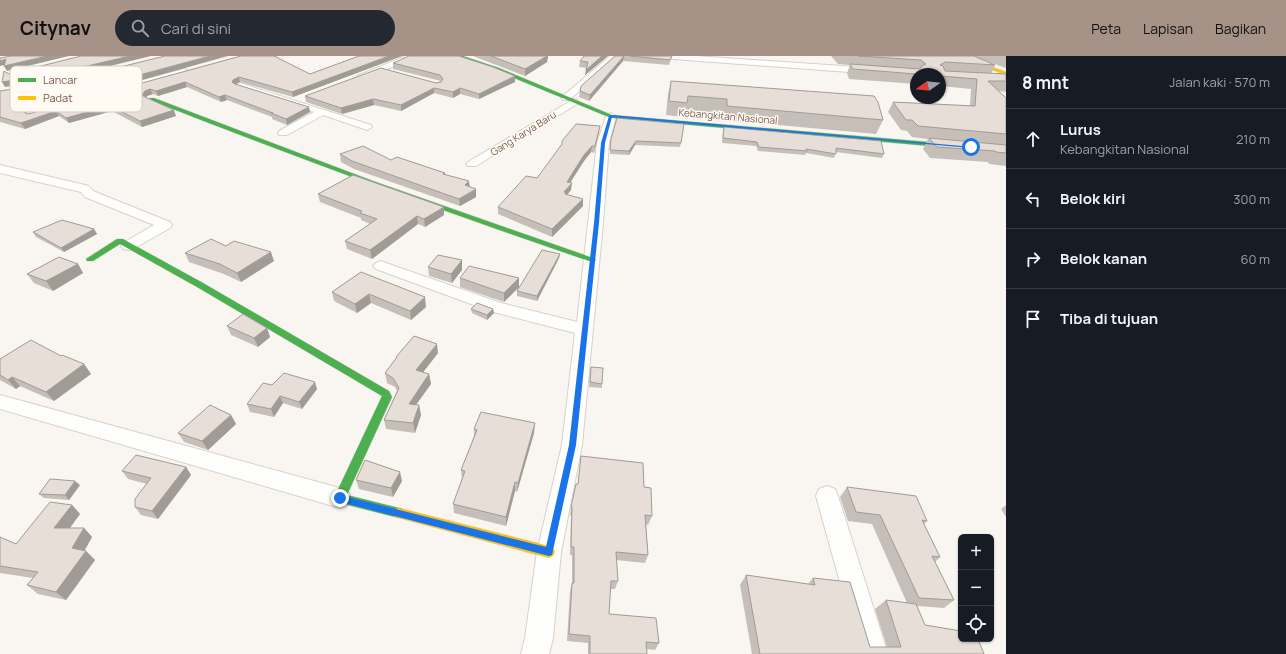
<!DOCTYPE html>
<html lang="id">
<meta charset="utf-8">
<style>
:root{--surface:#171b24;--page:#242831;--text:#f1f3f6;--muted:#9ea1a6;--line:#363941;--accent:#a69286}
body{margin:0;font-family:Manrope,sans-serif;background:var(--page);color:var(--text)}
.controls{position:absolute;right:12px;bottom:12px;display:grid;overflow:hidden;border-radius:6px;box-shadow:0 1px 3px #0004}
.controls button{width:36px;height:36px;display:grid;place-items:center;padding:0;border:0;border-bottom:1px solid var(--line);background:var(--surface);color:var(--text);font:20px sans-serif}
.compass{position:absolute;left:910px;top:12px;width:36px;height:36px;border-radius:50%;background:var(--surface);box-shadow:0 1px 3px #0004;rotate:256deg}
.stop{position:absolute;width:12px;height:12px;margin:-9px;border:3px solid #1a73e8;border-radius:50%;background:#fff}
.stop.end{background:#1a73e8;border-color:#fff;box-shadow:0 1px 4px #0008}
.list{margin:0;padding:0;list-style:none}
h2{display:flex;justify-content:space-between;align-items:center;height:52px;margin:0;padding:0 16px;font-size:17px}
h2 small{font-size:13px;font-weight:400;color:var(--muted)}
.list li{display:grid;grid-template-columns:26px 1fr auto;gap:12px;align-items:center;box-sizing:border-box;height:60px;padding:0 16px;border-top:1px solid var(--line)}
.list b{display:block;font-size:15px;white-space:nowrap}
.list p{margin:0;font-size:13px;white-space:nowrap;color:var(--muted)}
.list em{font-size:13px;font-style:normal;color:var(--muted)}
.icon{flex:none;width:22px;height:22px;fill:none;stroke:currentColor;stroke-width:2;stroke-linecap:round;stroke-linejoin:round}
.map{position:relative;flex:none;width:1006px;height:598px;overflow:hidden}
header{display:flex;align-items:center;gap:24px;box-sizing:border-box;height:56px;padding:0 20px;background:var(--accent);color:#111}
header strong{font-size:19px}
nav{display:flex;gap:22px;margin-inline-start:auto;font-size:14px}
.search{width:280px;height:36px;background:var(--page);display:flex;align-items:center;gap:10px;box-sizing:border-box;padding:0 14px;border-radius:22px;color:var(--muted);font-size:15px}
main{display:flex}
aside{flex:1;background:var(--surface)}
.map>svg:first-child{display:block}
</style>
<header>
<strong>Citynav</strong>
<div class="search"><svg class="icon" aria-label="search" viewBox="0 0 24 24"><circle cx="10" cy="10" r="6"/><path d="M15 15l6 6"/></svg>Cari di sini</div>
<nav><a>Peta</a><a>Lapisan</a><a>Bagikan</a></nav>
</header>
<main>
<div class="map">
<svg width="1006" height="598" viewBox="0 0 1006 598">
<rect width="100%" height="100%" fill="#f9f5f0"/>
<g fill="none" stroke-linecap="round" stroke-linejoin="round">
<g stroke="#d7d1cb" stroke-width="2">
<g id="street">
<polygon points="406,0 417,0 363,24 360,25 356,22 357,20"/>
<polygon points="610,0 619,0 569,44 563,44 561,42 563,40"/>
<polygon points="656,0 695,0 916,15 920,18 916,18 916,21 660,2"/>
<polygon points="184,13 187,14 188,16 187,18 91,44 86,41 88,39"/>
<polygon points="240,27 371,69 372,71 367,74 323,59 287,79 279,79 278,77 279,75 314,56 237,32 235,30"/>
<polygon points="574,43 577,44 579,46 577,48 476,110 468,110 466,108 468,106"/>
<polygon points="611,57 616,60 609,87 603,167 582,389 561,496 553,582 549,598 521,598 525,582 537,496 562,389 575,277 490,255 376,213 373,210 376,207 381,205 386,207 501,247 577,266 597,87 606,60"/>
<polygon points="0,109 89,130 93,135 170,166 172,169 170,172 133,193 128,194 123,193 121,190 123,187 154,169 85,141 81,136 0,117"/>
<polygon points="0,339 340,432 348,435 351,442 348,449 340,452 0,353"/>
<polygon points="827,430 835,433 838,440 888,598 860,598 816,440 819,433"/>
</g>
</g>
<g stroke="#d9d2cb" stroke-width="1">
<g id="fast">
<polygon points="457,0 463,0 499,12 612,59 952,88 955,90 952,92 611,62 495,14"/>
<path d="M150,42H154L373,125L596,203L595,205H589C442,155 295,101 150,44Z"/>
<polygon points="117,183 123,183 203,227 389,335 392,341 347,439 403,453 405,457 403,461 399,462 340,447 336,446 334,442 382,340 197,231 120,188 93,205 87,205 86,203"/>
</g>
</g>
<g stroke="#d9d2cb" stroke-width="1">
<g id="slow">
<polygon points="956,0 962,0 1006,16 1006,19"/>
<polygon points="952,88 1006,93 1006,97 950,91 950,89"/>
<polygon points="399,452 549,490 553,492 555,496 553,500 549,502 399,462 395,461 393,457 395,453"/>
</g>
</g>
<use href="#street" fill="#fefefd" fill-rule="evenodd"/>
<use href="#fast" fill="#4caf50" fill-rule="evenodd"/>
<use href="#slow" fill="#ffc107" fill-rule="evenodd"/>
</g>
<g fill="#c6bfb9">
<polygon points="241,0 278,0 275,1 310,18 359,0 402,0 293,41 240,26 235,28 309,51 310,56 287,69 272,63 272,61 227,44 221,46 187,31 158,40 153,38 147,40 146,41 176,60 142,71 112,55 69,67 59,60 25,73 0,66 0,37 67,24 27,56 26,57 27,58 32,57"/>
<polygon points="473,0 548,0 547,6 525,20"/>
<polygon points="608,0 585,19 586,12 579,11 580,5"/>
<polygon points="615,0 672,0 669,9 623,5 589,45 579,41 580,35"/>
<polygon points="831,0 1006,0 1006,12 989,6 995,9 991,18 1006,18 1006,36 999,35 1006,42 1006,110 989,108 988,106 930,102 923,93 928,83 912,81 907,75 901,74 888,56 893,46 970,50 971,33 940,30 940,18 916,18 916,28 849,23 847,17 850,9 838,8"/>
<polygon points="393,7 515,20 515,26 479,43 460,38 453,42 434,37 401,55 374,49 342,58 306,46 305,40 436,27 441,25 393,13"/>
<polygon points="671,25 883,64 876,78 723,64 724,57 686,54 684,61 666,59 668,38"/>
<polygon points="724,71 884,98 882,102 836,96 834,102 806,97 805,99 758,95 756,90 722,87 723,75"/>
<polygon points="599,76 594,97 591,96 584,105 570,127 571,134 567,139 583,150 552,181 498,158 498,151"/>
<polygon points="611,83 681,87 680,91 635,89 629,99 610,98"/>
<polygon points="340,98 391,104 445,117 445,118 470,131 476,141 460,150 354,113 341,106"/>
<polygon points="318,138 444,159 425,171 418,168 372,203 347,193 345,185 370,168 361,164 361,162 320,146"/>
<polygon points="94,173 97,178 64,196 36,181 33,176"/>
<polygon points="226,190 274,205 241,226 224,218 189,206 185,197"/>
<polygon points="560,198 559,202 537,245 517,240 517,235 519,231 504,246 460,231 460,222 519,231"/>
<polygon points="462,204 462,214 452,227 429,220 428,211"/>
<polygon points="78,208 83,217 53,235 34,227 27,218"/>
<polygon points="361,216 426,251 411,264 371,247 357,257 334,245 332,236"/>
<polygon points="471,253 493,253 494,257 487,264 472,257"/>
<polygon points="227,270 267,272 270,281 258,291 231,279"/>
<polygon points="438,297 423,316 429,318 431,328 416,349 419,349 421,359 415,377 386,373 384,364 397,335 395,331 387,327 385,317 396,303 396,301"/>
<polygon points="61,300 84,308 91,318 54,345 20,330 16,333 0,324 0,303"/>
<polygon points="590,315 602,328 602,332 589,331"/>
<polygon points="272,329 317,333 302,353 283,347 274,361 250,356 247,348"/>
<polygon points="231,359 236,368 208,394 184,386 178,377"/>
<polygon points="474,373 534,377 517,436 515,435 506,470 454,457 453,448 462,423 461,414 474,380"/>
<polygon points="581,400 644,431 652,460 648,469 646,468 648,499 645,507 616,504 618,525 615,533 610,533 609,558 659,587 655,594 647,593 647,598 588,598 588,587 567,585 570,535 572,527 572,499 570,499 571,460 570,459 571,451 578,428"/>
<polygon points="186,411 191,419 158,463 141,459 135,451 147,428 128,423 122,415"/>
<polygon points="356,424 402,425 393,441 359,433"/>
<polygon points="80,429 69,444 44,442 39,438"/>
<polygon points="847,431 927,465 924,468 940,501 935,506 954,544 944,552 917,550 925,569 984,598 752,598 740,529 746,519 808,528 813,522 870,591 887,591 875,553 886,544 907,547 872,468 848,465 840,441"/>
<polygon points="72,449 80,458 70,472 84,472 92,481 84,495 86,495 95,504 66,544 38,538 27,529 33,522 0,517 0,481 16,488"/>
<polygon points="1006,449 1006,461 1001,453"/>
</g>
<g fill="#a19b96">
<polygon points="47,0 69,0 7,15 4,10"/>
<polygon points="130,0 151,0 69,20 5,31 2,26"/>
<polygon points="210,0 228,0 27,56 25,59 21,54 24,50"/>
<polygon points="389,0 402,0 293,41 292,36"/>
<polygon points="547,0 548,0 547,6 525,20 525,13"/>
<polygon points="602,0 608,0 585,19 586,14"/>
<polygon points="624,0 623,5 589,45 590,39"/>
<polygon points="6,3 8,8 0,10 0,5"/>
<polygon points="515,20 515,26 479,43 479,38"/>
<polygon points="239,21 240,26 234,29 232,26 233,24"/>
<polygon points="185,26 187,31 158,40 156,35"/>
<polygon points="434,32 434,37 401,55 401,49"/>
<polygon points="460,32 460,38 453,42 453,36"/>
<polygon points="150,33 153,38 147,40 144,44 142,39 145,35"/>
<polygon points="225,39 227,44 221,46 219,41"/>
<polygon points="373,43 374,49 342,58 341,52"/>
<polygon points="110,50 112,55 69,67 66,62"/>
<polygon points="309,51 310,56 287,69 286,63"/>
<polygon points="174,54 176,60 142,71 140,65"/>
<polygon points="56,55 59,60 25,73 21,67"/>
<polygon points="600,70 599,76 594,97 595,90"/>
<polygon points="636,85 635,89 629,99 629,95"/>
<polygon points="592,90 591,96 584,105 566,133 567,126 584,99"/>
<polygon points="469,125 470,133 465,129"/>
<polygon points="572,127 571,134 566,140 564,136"/>
<polygon points="476,133 476,141 460,150 459,143"/>
<polygon points="583,143 583,150 552,181 552,173"/>
<polygon points="444,151 444,159 425,171 424,163"/>
<polygon points="417,160 418,168 372,203 370,194"/>
<polygon points="94,173 97,178 64,196 61,192"/>
<polygon points="271,196 274,205 241,226 237,217"/>
<polygon points="560,198 559,202 537,245 537,240"/>
<polygon points="462,204 462,214 452,227 451,218"/>
<polygon points="78,208 83,217 53,235 46,225"/>
<polygon points="519,222 519,231 504,246 504,237"/>
<polygon points="369,238 371,247 357,257 355,248"/>
<polygon points="425,241 426,251 411,264 410,255"/>
<polygon points="493,253 494,257 487,264 487,259"/>
<polygon points="267,272 270,281 258,291 254,282"/>
<polygon points="437,288 438,297 417,324 416,314"/>
<polygon points="84,308 91,318 54,345 46,336"/>
<polygon points="429,318 431,328 410,357 409,348"/>
<polygon points="12,321 20,330 16,333 8,324"/>
<polygon points="315,326 317,333 302,353 299,346"/>
<polygon points="280,340 283,347 274,361 271,353"/>
<polygon points="419,349 421,359 415,377 413,367"/>
<polygon points="231,359 236,368 208,394 202,385"/>
<polygon points="535,367 534,377 517,436 518,427"/>
<polygon points="186,411 191,419 158,463 152,455"/>
<polygon points="400,416 402,425 393,441 391,432"/>
<polygon points="75,425 80,429 69,444 65,439"/>
<polygon points="515,426 515,435 506,470 506,461"/>
<polygon points="72,449 80,458 63,481 54,472"/>
<polygon points="84,472 92,481 81,501 72,492"/>
<polygon points="86,495 95,504 66,544 56,536"/>
</g>
<g fill="#e6ded7" stroke="#a19b96">
<polygon points="11,0 47,0 4,10 6,3 0,5 0,2"/>
<polygon points="81,0 130,0 66,15 2,26 4,15 9,18"/>
<polygon points="165,0 210,0 24,50 21,54 27,58 32,57 241,0 274,0 310,18 359,0 389,0 292,36 239,21 233,24 232,26 235,28 309,51 286,63 271,57 273,57 225,39 219,41 185,26 156,35 150,33 145,35 142,39 145,41 174,54 140,65 110,50 66,62 56,55 21,67 0,61 0,35 67,24"/>
<polygon points="409,0 459,0 493,11 515,20 479,38 460,32 453,36 434,32 401,49 373,43 341,52 305,40 381,12 436,27 441,26 443,23 440,19 393,7"/>
<polygon points="491,0 547,0 525,13"/>
<polygon points="584,0 602,0 586,14 588,6 580,5"/>
<polygon points="615,0 624,0 590,39 580,35 581,30"/>
<polygon points="630,0 672,0 670,4"/>
<polygon points="858,0 974,0 995,9 945,6 940,9 943,10 945,15 1006,18 1006,25 988,25 1006,42 1006,78 918,70 912,64 906,64 893,46 975,50 977,23 940,20 940,18 916,18 853,13 850,8 920,13 922,10 926,8 921,4"/>
<polygon points="671,25 874,40 878,46 883,64 727,50 727,43 688,40 687,47 669,45"/>
<polygon points="617,62 684,68 681,87 636,85 629,95 610,94 611,83"/>
<polygon points="576,68 600,70 595,90 592,90 584,99 567,126 572,127 564,136 566,136 565,138 583,143 552,173 498,151 526,120 537,122 562,88 562,85"/>
<polygon points="724,71 881,85 884,98 836,92 836,98 806,93 807,95 759,91 757,86 723,82"/>
<polygon points="929,82 1006,89 1006,97 996,96 995,95 937,91"/>
<polygon points="363,90 391,104 397,101 445,117 443,118 469,125 465,129 476,133 459,143 352,105 340,98"/>
<polygon points="353,119 444,151 424,163 417,160 370,194 345,185 377,163 360,157 362,155 318,138"/>
<polygon points="62,164 94,173 61,192 33,176"/>
<polygon points="211,183 226,190 234,185 271,196 237,217 220,208 185,197"/>
<polygon points="542,194 560,198 537,240 517,235"/>
<polygon points="438,199 462,204 451,218 428,211"/>
<polygon points="59,201 78,208 46,225 27,218"/>
<polygon points="469,210 519,222 504,237 460,222"/>
<polygon points="361,216 425,241 410,255 369,238 355,248 332,236"/>
<polygon points="477,247 493,253 487,259 471,253"/>
<polygon points="243,258 267,272 254,282 227,270"/>
<polygon points="414,280 437,288 416,314 429,318 409,348 419,349 413,367 384,364 399,332 393,322 385,317 397,301 396,301"/>
<polygon points="31,284 61,300 62,299 84,308 46,336 12,321 8,324 0,319 0,303"/>
<polygon points="591,311 603,312 602,328 590,326"/>
<polygon points="284,317 315,326 299,346 280,340 271,353 247,348 263,327 272,329"/>
<polygon points="210,349 231,359 202,385 178,377"/>
<polygon points="481,356 535,367 518,427 515,426 506,461 453,448 465,415 461,414 477,374 474,373"/>
<polygon points="136,399 186,411 152,455 135,451 135,443 151,422 122,415"/>
<polygon points="581,400 643,407 644,431 651,432 652,460 645,459 648,499 616,496 618,525 611,525 609,558 656,562 659,587 646,586 647,598 590,598 590,580 569,578 572,527 574,527 574,491 571,491 572,451 571,451 576,428 578,428"/>
<polygon points="365,404 400,416 391,432 356,424"/>
<polygon points="50,423 75,425 65,439 39,438"/>
<polygon points="847,431 916,440 927,465 922,464 940,501 932,500 954,544 919,542 880,459 856,456"/>
<polygon points="50,446 72,449 54,472 84,472 72,492 86,495 56,536 27,529 38,516 0,510 0,481 16,488"/>
<polygon points="746,519 815,529 813,522 850,526 870,591 901,591 886,544 916,548 925,569 961,575 961,583 978,583 984,598 760,598"/>
</g>
<polygon fill="#1a73e8" points="611,59 973,91 971,92 612,61 605,87 599,167 576,389 552,499 549,500 337,445 336,442 340,439 546,491 569,389 594,167 601,87 609,60"/>
<g text-anchor="middle" stroke-width="3" stroke-linejoin="round" paint-order="stroke">
<g font-size="10" fill="#7a5c4d" stroke="#fffaf3">
<text transform="translate(728 60) rotate(5)" y="4">Kebangkitan Nasional</text>
<text transform="translate(523 77) rotate(-32)" y="4">Gang Karya Baru</text>
</g>
</g>
<rect x="10" y="10" width="132" height="46" rx="6" fill="#fffaf3" stroke="#d7cbc1" stroke-width="1"/>
<rect x="18" y="22" width="18" height="4" fill="#4caf50"/>
<rect x="18" y="40" width="18" height="4" fill="#ffc107"/>
<g font-size="11" fill="#7a5c4d">
<text x="43" y="28">Lancar</text>
<text x="43" y="46">Padat</text>
</g>
</svg>
<div class="controls">
<button>+</button>
<button>−</button>
<button><svg class="icon" aria-label="locate" viewBox="0 0 24 24"><circle cx="12" cy="12" r="6"/><path d="M12 2v4M12 18v4M2 12h4M18 12h4"/></svg></button>
</div>
<svg class="compass" viewBox="-18 -18 36 36"><path d="M0-13l5 13h-10z" fill="#e53935"/><path d="M0 13l5-13h-10z" fill="#9ea1a6"/></svg>
<div class="stop" style="left:971px;top:91px"></div>
<div class="stop end" style="left:340px;top:442px"></div>
</div>
<aside>
<h2>8 mnt<small>Jalan kaki · 570 m</small></h2>
<ul class="list">
<li><svg class="icon" aria-label="ahead" viewBox="0 0 24 24"><path d="M12 20V5M6 11l6-6 6 6"/></svg><div><b>Lurus</b><p>Kebangkitan Nasional</p></div><em>210 m</em></li>
<li><svg class="icon" aria-label="left" viewBox="0 0 24 24"><path d="M17 20v-9H6M10 6l-5 5 5 5"/></svg><div><b>Belok kiri</b></div><em>300 m</em></li>
<li><svg class="icon" aria-label="right" viewBox="0 0 24 24"><path d="M7 20v-9h11M14 6l5 5-5 5"/></svg><div><b>Belok kanan</b></div><em>60 m</em></li>
<li><svg class="icon" aria-label="arrive" viewBox="0 0 24 24"><path d="M6 21V4h12l-3 4 3 4H6"/></svg><div><b>Tiba di tujuan</b></div></li>
</ul>
</aside>
</main>
